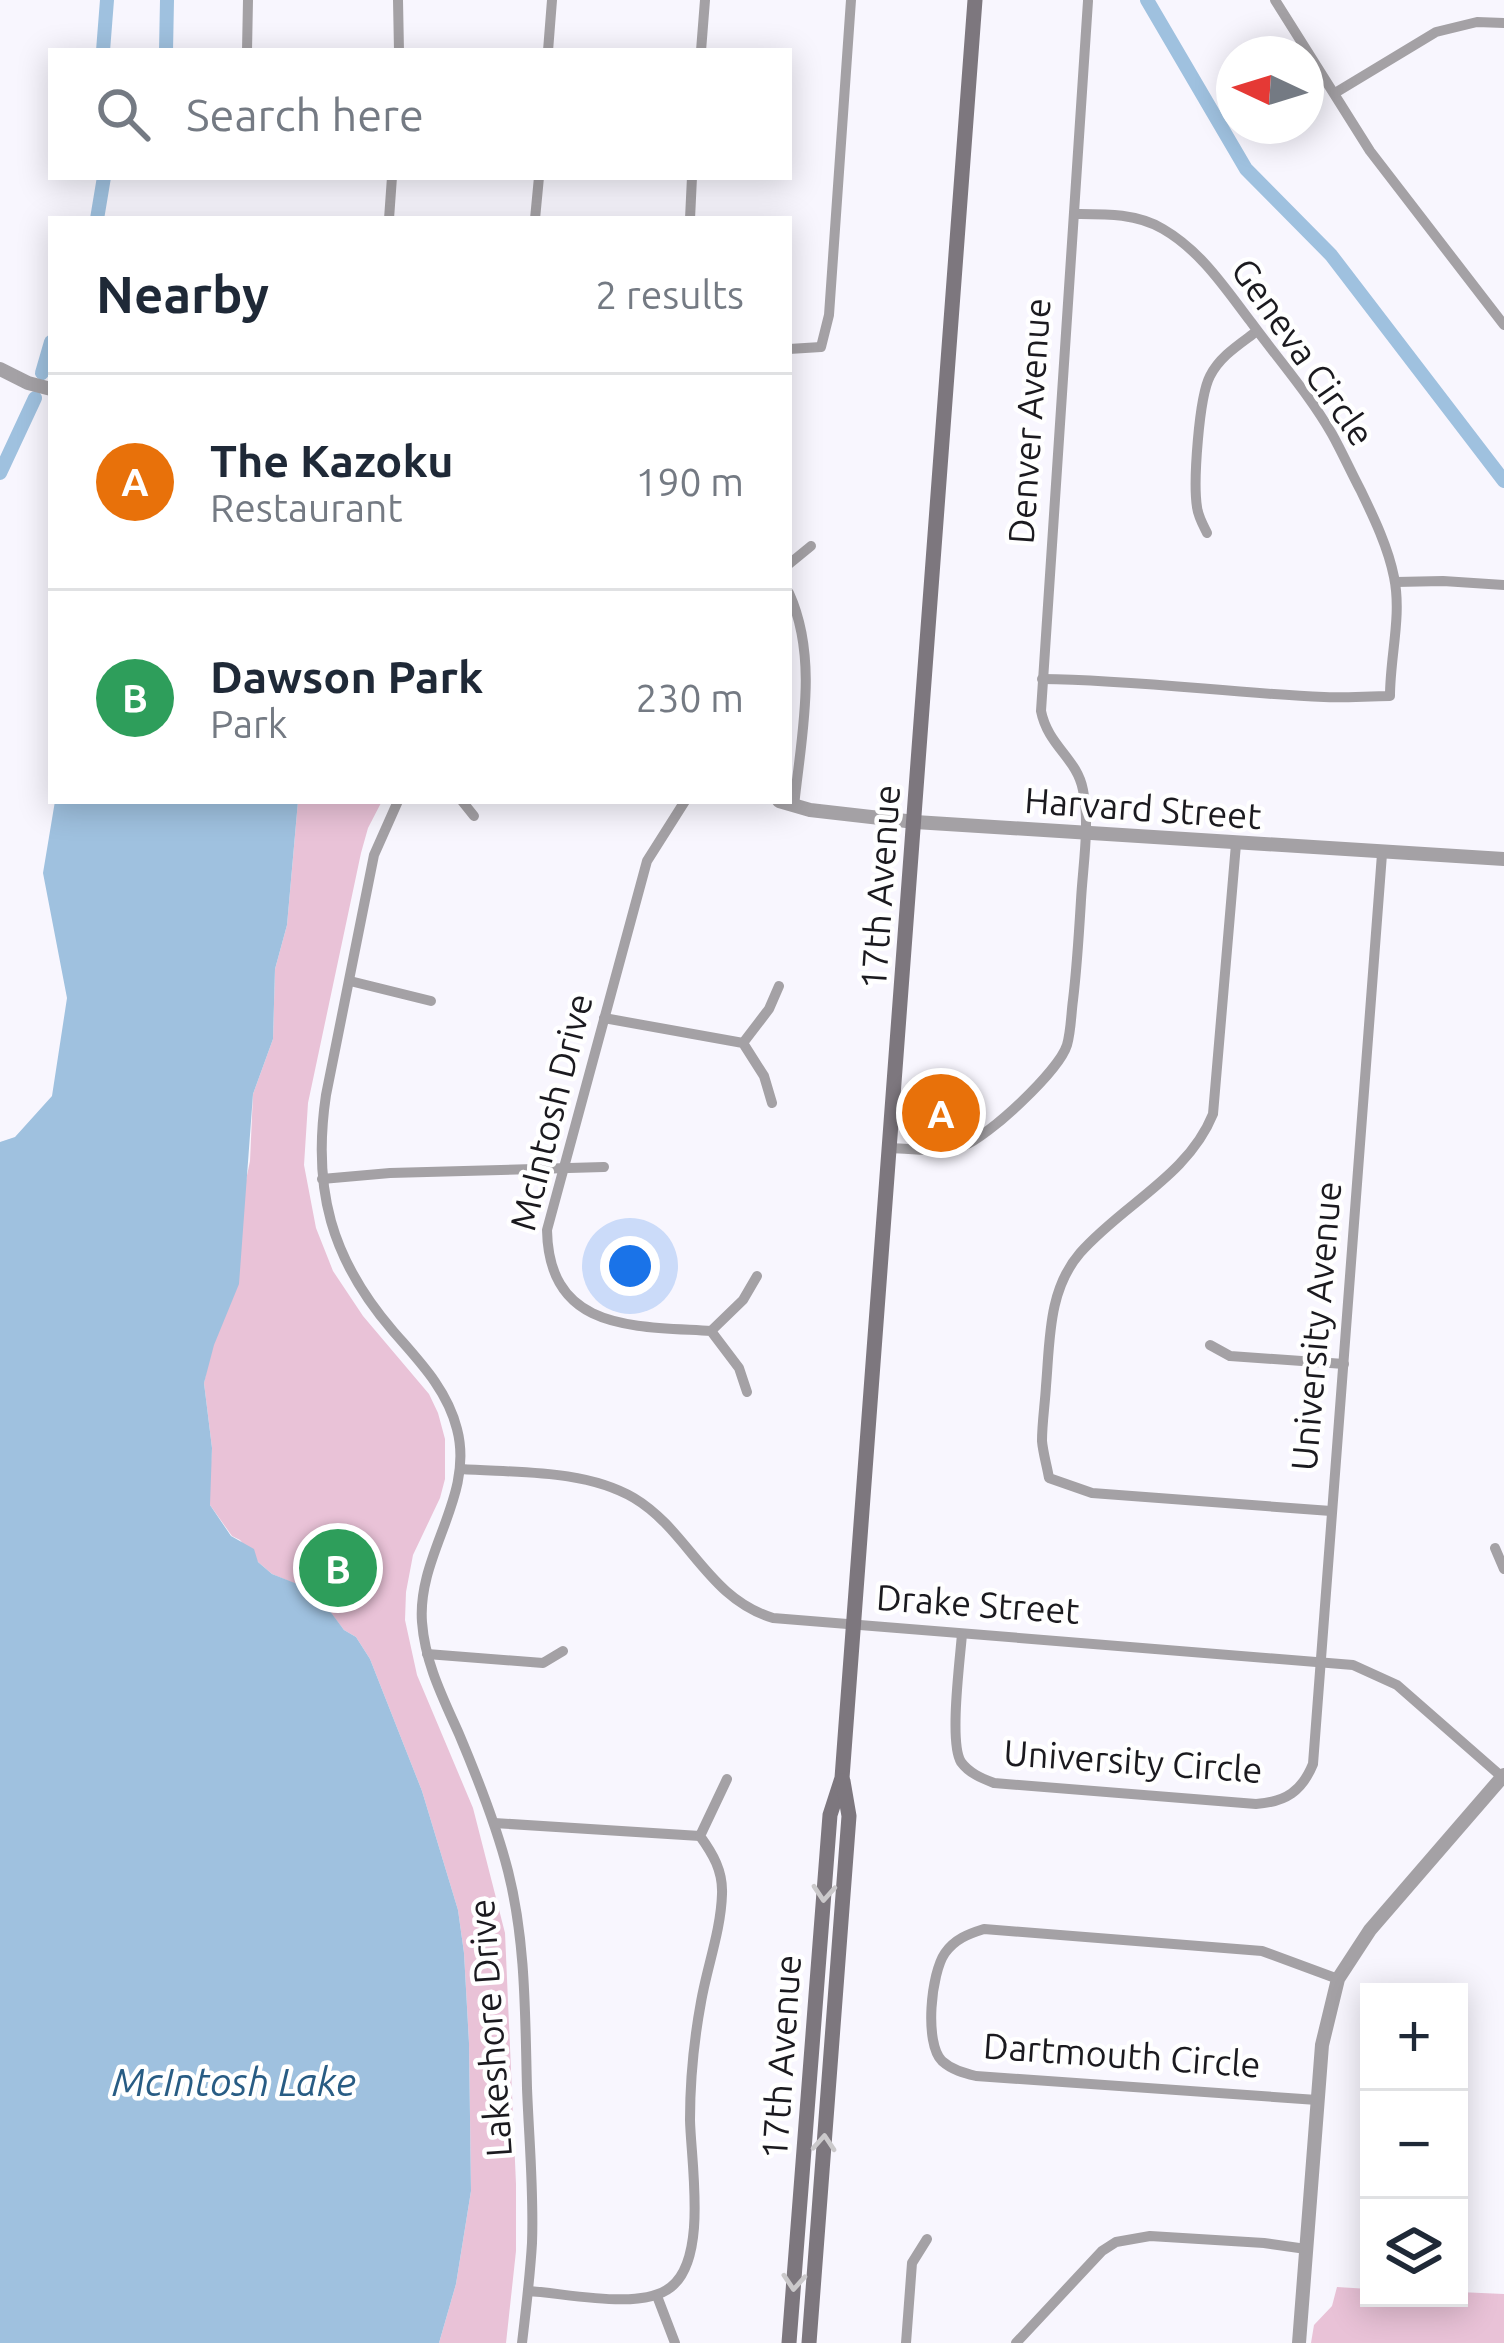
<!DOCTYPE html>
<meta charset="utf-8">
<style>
:root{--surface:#fff;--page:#f6f6f7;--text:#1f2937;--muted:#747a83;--line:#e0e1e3;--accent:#ea580c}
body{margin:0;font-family:Ubuntu,sans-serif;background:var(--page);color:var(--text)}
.controls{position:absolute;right:36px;bottom:36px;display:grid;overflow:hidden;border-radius:0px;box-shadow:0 6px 30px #0003}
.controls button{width:108px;height:108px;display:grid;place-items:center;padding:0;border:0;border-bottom:3px solid var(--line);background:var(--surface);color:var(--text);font:60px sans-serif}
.compass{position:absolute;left:1216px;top:36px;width:108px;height:108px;border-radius:50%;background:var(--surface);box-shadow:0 6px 30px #0003;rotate:274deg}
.you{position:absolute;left:630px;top:1266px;width:42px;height:42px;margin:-30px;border:9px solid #fff;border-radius:50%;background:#1a73e8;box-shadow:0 0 0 18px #1a73e833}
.badge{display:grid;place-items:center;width:78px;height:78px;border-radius:50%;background:var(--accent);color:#fff;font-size:39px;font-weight:700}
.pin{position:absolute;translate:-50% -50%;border:6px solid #fff;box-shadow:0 3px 12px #0006}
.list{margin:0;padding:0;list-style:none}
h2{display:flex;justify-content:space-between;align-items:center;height:156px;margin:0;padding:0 48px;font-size:51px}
h2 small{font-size:39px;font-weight:400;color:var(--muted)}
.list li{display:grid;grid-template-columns:78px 1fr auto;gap:36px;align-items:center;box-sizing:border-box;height:216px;padding:0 48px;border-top:3px solid var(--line)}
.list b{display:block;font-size:45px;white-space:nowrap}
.list p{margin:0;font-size:39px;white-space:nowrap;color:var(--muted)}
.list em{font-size:39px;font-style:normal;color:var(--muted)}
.icon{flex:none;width:66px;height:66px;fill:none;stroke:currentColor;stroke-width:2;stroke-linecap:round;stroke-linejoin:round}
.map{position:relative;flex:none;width:1504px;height:2343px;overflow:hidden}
.search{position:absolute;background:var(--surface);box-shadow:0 6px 30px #0003;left:48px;top:48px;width:744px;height:132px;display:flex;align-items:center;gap:30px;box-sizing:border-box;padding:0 42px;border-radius:0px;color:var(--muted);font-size:45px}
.panel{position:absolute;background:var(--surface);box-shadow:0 6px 30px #0003;left:48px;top:216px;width:744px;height:588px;border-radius:0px}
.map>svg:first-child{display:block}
</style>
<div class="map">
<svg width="1504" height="2343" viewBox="0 0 1504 2343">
<rect width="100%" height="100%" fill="#f8f6fe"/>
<g fill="#e9c2d7">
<polygon points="298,801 382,801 368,828 361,853 308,1103 304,1165 316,1228 333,1271 363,1316 429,1394 438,1413 445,1439 445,1479 440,1498 413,1555 406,1592 405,1620 417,1675 473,1808 505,1933 516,2184 516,2251 506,2343 439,2343 456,2284 471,2191 469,2043 464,1953 458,1910 422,1791 370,1659 356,1637 344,1630 315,1592 272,1574 258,1562 240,1540 232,1536 210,1505 209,1492 212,1448 204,1383 250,1161 253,1094 273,1039 275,969 287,925"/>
<polygon points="1337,2287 1369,2289 1369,2298 1459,2298 1459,2292 1504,2294 1504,2343 1311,2343 1314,2325 1332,2306"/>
</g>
<polygon fill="#9fc1df" points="55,801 298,801 287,925 275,969 273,1039 253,1094 239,1284 214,1345 204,1383 212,1448 210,1505 231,1536 254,1549 258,1562 272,1574 315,1591 344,1630 356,1637 370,1659 422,1791 458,1910 464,1953 469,2043 471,2191 456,2284 439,2343 0,2343 0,1142 15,1137 52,1096 67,998 43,873"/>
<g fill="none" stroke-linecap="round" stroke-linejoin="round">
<g stroke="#9fc1df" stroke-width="14">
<polyline points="1147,0 1246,169 1331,255 1504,481"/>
<polyline points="103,51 107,0"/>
<polyline points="166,51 167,0"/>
<polyline points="97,219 104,177"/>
<polyline points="42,373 51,342"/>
<polyline points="0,473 35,398"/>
</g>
<g stroke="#a4a1a5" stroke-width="10">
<polyline points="398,0 399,51"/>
<polyline points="1275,0 1370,151 1504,325"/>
<polyline points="247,51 248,0"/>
<polyline points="548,51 552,0"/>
<polyline points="701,51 705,0"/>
<polyline points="1335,93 1436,32 1477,22 1504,23"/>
<polyline points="389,219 392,177"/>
<polyline points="535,219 539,177"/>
<polyline points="690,219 692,177"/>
<polyline points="789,349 821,347 829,315 851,0"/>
<path d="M1207,533C1203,525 1198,516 1197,507C1193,482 1199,397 1210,376C1220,356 1240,344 1257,331"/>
<polyline points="789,564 811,546"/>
<polyline points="1396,582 1443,581 1504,585"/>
<path d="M789,593C819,659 801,737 794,806"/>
<path d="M1042,679C1137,680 1230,693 1324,697C1346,698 1368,696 1390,696C1390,656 1402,616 1394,577C1388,547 1374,518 1361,491C1351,472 1342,452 1332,434C1309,394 1278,359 1251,322C1225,288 1201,251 1163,229C1136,213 1104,214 1074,214"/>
<path d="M398,801L374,855L326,1095C312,1189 331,1259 393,1331C419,1361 447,1389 457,1429C475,1497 417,1554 422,1622C425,1663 443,1698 459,1734C478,1779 496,1824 508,1871C526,1942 525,2016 527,2088C529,2140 534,2192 532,2243C530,2277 526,2310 522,2343"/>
<polyline points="462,801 474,816"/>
<path d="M685,801L647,861L547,1230C549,1332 634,1326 711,1331L739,1368L747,1392"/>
<path d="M1236,844L1213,1114C1188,1176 1123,1204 1080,1253C1048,1290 1050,1340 1046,1386C1045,1404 1042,1423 1042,1441C1043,1453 1047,1466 1049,1478L1092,1493L1331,1511"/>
<polyline points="350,981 431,1001"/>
<polyline points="604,1018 743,1043 764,1076 772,1103"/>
<polyline points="743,1043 769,1009 779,986"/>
<path d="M890,1148C913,1149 940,1153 963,1146C988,1137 1059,1071 1067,1045C1071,1031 1071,1015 1073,1000C1077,967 1079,933 1081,900C1083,864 1090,825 1083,790C1077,758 1048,746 1041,711L1088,1"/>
<polyline points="322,1179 390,1173 604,1167"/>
<polyline points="711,1331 743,1300 757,1276"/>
<polyline points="1210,1345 1230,1356 1344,1364"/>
<path d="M461,1469C517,1473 584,1469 634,1498C689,1531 707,1598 773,1618L1353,1665L1397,1685L1502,1777"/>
<polyline points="1495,1548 1504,1569"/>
<path d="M962,1634C960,1660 949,1743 961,1762C969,1773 981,1778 994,1783L1256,1804C1286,1802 1302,1791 1313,1764L1382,854"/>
<polyline points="427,1654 543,1663 563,1651"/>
<polyline points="494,1823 700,1836"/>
<path d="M1317,2100L976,2076C964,2073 952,2070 942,2061C924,2043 931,1973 945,1953C955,1939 968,1934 984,1929L1262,1951L1338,1979"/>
<path d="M528,2291C566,2293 641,2311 671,2287C708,2258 691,2163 690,2120C690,2082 694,2040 701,2002C707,1967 721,1930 722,1894C723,1871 713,1854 700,1836L727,1779"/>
<polyline points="657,2296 675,2343"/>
<polyline points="906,2343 912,2263 927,2239"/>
<polyline points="1016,2343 1102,2251 1116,2242 1150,2236 1264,2243 1306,2249"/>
</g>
<g stroke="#a4a1a5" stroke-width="14">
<polyline points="0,369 28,383 51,389"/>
<polyline points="779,801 810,810 915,822 1504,859"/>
<polyline points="1299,2343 1322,2045 1338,1979 1370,1930 1504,1775"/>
</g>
<g stroke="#7d777e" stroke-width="15">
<polyline points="789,2343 830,1815 842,1778 975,0"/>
<polyline points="809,2343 849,1816 843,1781"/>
</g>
</g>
<defs><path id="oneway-chevron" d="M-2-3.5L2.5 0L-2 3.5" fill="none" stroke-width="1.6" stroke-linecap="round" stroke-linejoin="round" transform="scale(3)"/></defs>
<g stroke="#cbc9cb">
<use href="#oneway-chevron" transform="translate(824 1893) rotate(94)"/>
<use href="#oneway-chevron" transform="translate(824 2143) rotate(-86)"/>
<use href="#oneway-chevron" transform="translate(794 2282) rotate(94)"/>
</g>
<g text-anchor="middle" stroke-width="9" stroke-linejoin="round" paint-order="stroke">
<g font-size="36" fill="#1b1a1f" stroke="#fff">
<text transform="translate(1303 352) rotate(55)" y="13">Geneva Circle</text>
<text transform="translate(1029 421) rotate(-86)" y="13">Denver Avenue</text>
<text transform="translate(1143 808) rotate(4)" y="13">Harvard Street</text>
<text transform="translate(880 887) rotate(-86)" y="13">17th Avenue</text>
<text transform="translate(551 1112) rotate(-76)" y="13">McIntosh Drive</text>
<text transform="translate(1316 1326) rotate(-85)" y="13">University Avenue</text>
<text transform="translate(978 1604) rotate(4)" y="13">Drake Street</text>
<text transform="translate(1133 1761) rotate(4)" y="13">University Circle</text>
<text transform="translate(490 2028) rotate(-94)" y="13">Lakeshore Drive</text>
<text transform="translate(1122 2055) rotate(4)" y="13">Dartmouth Circle</text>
<text transform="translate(781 2057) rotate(-86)" y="13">17th Avenue</text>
</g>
<g font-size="39" font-style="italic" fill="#285c84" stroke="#fff">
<text x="234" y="2096">McIntosh Lake</text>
</g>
</g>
</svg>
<div class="controls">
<button>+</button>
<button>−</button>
<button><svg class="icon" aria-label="layers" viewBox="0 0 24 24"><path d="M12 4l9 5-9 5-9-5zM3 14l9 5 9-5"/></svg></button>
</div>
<svg class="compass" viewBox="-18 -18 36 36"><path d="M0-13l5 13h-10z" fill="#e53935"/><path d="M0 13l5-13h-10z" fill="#747a83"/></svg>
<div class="you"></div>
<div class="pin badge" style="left:941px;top:1113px;background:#e8710a">A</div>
<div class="pin badge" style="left:338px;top:1568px;background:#2e9e5b">B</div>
<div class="search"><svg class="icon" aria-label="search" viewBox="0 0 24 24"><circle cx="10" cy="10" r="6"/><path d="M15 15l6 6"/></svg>Search here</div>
<section class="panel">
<h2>Nearby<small>2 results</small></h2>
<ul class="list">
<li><span class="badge" style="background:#e8710a">A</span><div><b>The Kazoku</b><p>Restaurant</p></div><em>190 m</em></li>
<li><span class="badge" style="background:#2e9e5b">B</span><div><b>Dawson Park</b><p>Park</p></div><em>230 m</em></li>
</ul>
</section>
</div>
